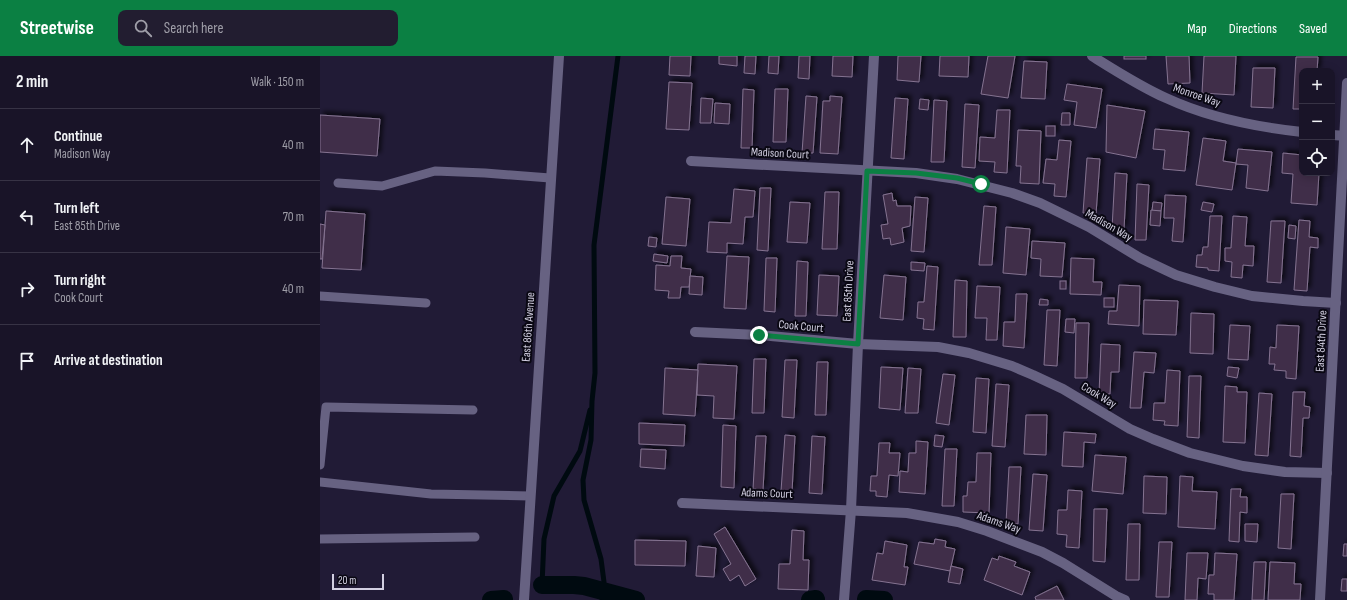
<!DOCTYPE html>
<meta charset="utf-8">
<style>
:root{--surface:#191428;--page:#221d30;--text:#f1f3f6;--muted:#9f9ea8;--line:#373345;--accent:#0b8043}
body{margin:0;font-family:"Sofia Sans Condensed",sans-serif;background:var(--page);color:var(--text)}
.controls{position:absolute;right:12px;top:12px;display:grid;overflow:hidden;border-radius:8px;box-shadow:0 2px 10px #0003}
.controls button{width:36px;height:36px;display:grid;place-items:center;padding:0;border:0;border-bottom:1px solid var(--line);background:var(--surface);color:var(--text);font:20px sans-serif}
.scale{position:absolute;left:12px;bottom:10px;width:52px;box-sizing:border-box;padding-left:4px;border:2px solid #d2cfe1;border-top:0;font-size:11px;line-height:14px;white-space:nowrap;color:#d2cfe1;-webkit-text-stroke:3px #0a0813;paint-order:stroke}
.stop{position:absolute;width:12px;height:12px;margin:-9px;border:3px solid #0b8043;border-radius:50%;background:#fff}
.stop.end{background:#0b8043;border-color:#fff;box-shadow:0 1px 4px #0008}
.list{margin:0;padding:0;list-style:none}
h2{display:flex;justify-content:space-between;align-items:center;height:52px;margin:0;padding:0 16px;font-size:17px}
h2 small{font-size:13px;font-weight:400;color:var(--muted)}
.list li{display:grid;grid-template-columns:26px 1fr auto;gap:12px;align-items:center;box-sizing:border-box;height:72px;padding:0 16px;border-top:1px solid var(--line)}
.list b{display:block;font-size:15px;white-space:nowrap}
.list p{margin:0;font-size:13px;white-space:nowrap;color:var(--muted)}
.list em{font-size:13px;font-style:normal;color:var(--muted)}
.icon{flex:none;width:22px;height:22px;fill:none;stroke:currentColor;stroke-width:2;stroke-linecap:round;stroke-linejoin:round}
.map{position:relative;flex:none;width:1027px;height:544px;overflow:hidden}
header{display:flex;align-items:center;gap:24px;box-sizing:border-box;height:56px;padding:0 20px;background:var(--accent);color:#fff}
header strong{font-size:19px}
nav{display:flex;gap:22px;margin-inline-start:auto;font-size:14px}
.search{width:280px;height:36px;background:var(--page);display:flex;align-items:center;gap:10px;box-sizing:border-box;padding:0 14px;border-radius:8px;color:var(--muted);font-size:15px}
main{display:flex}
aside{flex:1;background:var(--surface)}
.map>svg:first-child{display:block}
</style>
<header>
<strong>Streetwise</strong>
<div class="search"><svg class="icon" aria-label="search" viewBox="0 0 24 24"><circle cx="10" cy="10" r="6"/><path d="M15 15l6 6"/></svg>Search here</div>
<nav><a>Map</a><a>Directions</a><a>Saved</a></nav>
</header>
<main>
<aside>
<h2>2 min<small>Walk · 150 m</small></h2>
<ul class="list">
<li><svg class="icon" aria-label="ahead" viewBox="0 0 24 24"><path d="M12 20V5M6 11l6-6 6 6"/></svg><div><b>Continue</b><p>Madison Way</p></div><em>40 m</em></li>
<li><svg class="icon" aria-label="left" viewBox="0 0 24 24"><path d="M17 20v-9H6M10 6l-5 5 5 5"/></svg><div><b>Turn left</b><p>East 85th Drive</p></div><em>70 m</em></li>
<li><svg class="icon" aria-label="right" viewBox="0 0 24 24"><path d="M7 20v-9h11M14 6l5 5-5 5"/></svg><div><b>Turn right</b><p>Cook Court</p></div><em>40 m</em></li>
<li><svg class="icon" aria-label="arrive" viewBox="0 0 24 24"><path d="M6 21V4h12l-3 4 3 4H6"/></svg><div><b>Arrive at destination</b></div></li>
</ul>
</aside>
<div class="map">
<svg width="1027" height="544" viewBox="0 0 1027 544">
<defs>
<filter id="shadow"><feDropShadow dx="3.5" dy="-3.5" stdDeviation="2" flood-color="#0009"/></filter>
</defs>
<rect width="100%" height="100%" fill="#211b36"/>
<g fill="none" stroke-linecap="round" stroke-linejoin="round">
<g stroke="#000a10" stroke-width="5">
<polyline points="222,529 224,483 234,440 260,395 270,354"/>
<polyline points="282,544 284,526 281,503 264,444 263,424 271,384 272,345 275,317 274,189 298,0"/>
</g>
<g stroke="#000a10" stroke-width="18">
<polyline points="222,529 254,529 264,530 316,544"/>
<polyline points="546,543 564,544"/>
<polyline points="171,544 184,543"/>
<polyline points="490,544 496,543"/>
</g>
</g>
<g fill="#3f2f49" stroke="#857391" filter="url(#shadow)">
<polygon points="350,0 371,0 370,20 349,19"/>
<polygon points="399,0 417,0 417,10 399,8"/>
<polygon points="425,0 436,0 435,18 424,17"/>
<polygon points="449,0 459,0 458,18 448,17"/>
<polygon points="479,0 490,0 489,23 478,22"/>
<polygon points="513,0 533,0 532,21 512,20"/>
<polygon points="578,0 601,0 599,26 577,24"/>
<polygon points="620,0 649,0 648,21 619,20"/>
<polygon points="668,0 695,0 688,42 661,38"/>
<rect x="804" y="0" width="22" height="3"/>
<polygon points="846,0 869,0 870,27 848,28"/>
<polygon points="884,0 916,0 914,39 882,37"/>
<polygon points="976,1 998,1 997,15 982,15 982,53 973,53"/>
<polygon points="704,5 727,6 725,43 701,42"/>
<polygon points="933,12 955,12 953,52 931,51"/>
<polygon points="349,26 372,27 369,74 346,73"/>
<polygon points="747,28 782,33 776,72 754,69 757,46 744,44"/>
<polygon points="423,33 434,34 432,92 421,92"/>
<polygon points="455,33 468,33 466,86 453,86"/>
<polygon points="486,40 497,41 493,97 482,97"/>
<polygon points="510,40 522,41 518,98 500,97 503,45 510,45"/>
<polygon points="381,42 393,43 391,67 380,67"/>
<polygon points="575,42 588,43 584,103 571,102"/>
<polygon points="600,43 609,44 608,54 599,53"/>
<polygon points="614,44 627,45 624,106 611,106"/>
<polygon points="395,47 410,48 409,68 394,67"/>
<polygon points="645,48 659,49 655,112 642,111"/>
<polygon points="787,49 825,55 816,102 786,96"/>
<polygon points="677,54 690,54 687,117 674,116 675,106 659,105 660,81 675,82"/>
<polygon points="742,57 750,57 750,69 741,69"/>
<polygon points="0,59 60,63 57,100 0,96"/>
<rect x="726" y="70" width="9" height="10"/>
<polygon points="835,73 869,76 865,115 843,113 845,94 833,93"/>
<polygon points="698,74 721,75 719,128 700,127 701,110 696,110"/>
<polygon points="883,82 906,85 903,105 916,107 912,134 876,129"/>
<polygon points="739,84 751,85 746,141 734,140 735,128 723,127 726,103 737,104"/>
<polygon points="918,93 952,96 948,135 926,132 928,109 916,108"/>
<polygon points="963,97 982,99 982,117 999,117 997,149 971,147 973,118 962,117"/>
<polygon points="767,102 780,103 776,158 763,157"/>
<polygon points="795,117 807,118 804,173 792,173"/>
<polygon points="817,128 829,129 826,184 815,184"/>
<polygon points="440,132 451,132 448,195 437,194"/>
<polygon points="414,133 435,135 433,161 425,161 423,188 407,187 407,197 387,196 389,166 411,167"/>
<polygon points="505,136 519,136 517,193 502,193"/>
<polygon points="572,137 573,145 576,144 577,150 591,150 590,170 582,172 584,186 571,189 570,182 563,183 561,169 568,168 563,139"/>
<polygon points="845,139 866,140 863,186 852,185 854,162 844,162"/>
<polygon points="346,141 370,143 366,190 342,188"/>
<polygon points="595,141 608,142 604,196 591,195"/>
<polygon points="470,146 490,147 487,187 467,186"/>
<polygon points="833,146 842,147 841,155 832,155"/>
<polygon points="883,146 894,148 892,156 881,154"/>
<polygon points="664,150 676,151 672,209 659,209"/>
<polygon points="831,154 841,155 840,170 830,169"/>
<polygon points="6,155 45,158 41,214 2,212"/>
<polygon points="890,160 902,160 899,215 888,214 888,212 876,211 877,199 882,199 883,191 888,191"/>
<polygon points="913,160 927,161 925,190 934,190 933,210 923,209 922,222 911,221 912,206 905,205 905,192 911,192"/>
<polygon points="979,164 990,165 989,181 998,182 998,192 990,191 987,235 974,234"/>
<polygon points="951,165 965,165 961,227 947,226"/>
<polygon points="0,168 5,169 2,203 0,203"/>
<polygon points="969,169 976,170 975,183 968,182"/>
<polygon points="686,171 710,173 706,219 683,217"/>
<polygon points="329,181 337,182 336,191 328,190"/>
<polygon points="712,185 745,187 742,221 720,220 721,203 711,202"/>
<polygon points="334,198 348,200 347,207 333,205"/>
<polygon points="351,200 362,200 361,212 371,213 369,231 361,231 360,242 348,242 349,235 335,234 336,209 350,210"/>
<polygon points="407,200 429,201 426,253 404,252"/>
<polygon points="446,202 457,202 455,256 444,255"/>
<polygon points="751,202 774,203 773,226 782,226 781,239 750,238"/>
<polygon points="477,205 488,206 486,260 475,260"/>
<polygon points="591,206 605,207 604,215 591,214"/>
<polygon points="607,210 618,211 614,274 603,273 604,263 597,262 598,246 604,246"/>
<polygon points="499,219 519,220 517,260 497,259"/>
<polygon points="564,219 586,221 583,264 560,262"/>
<polygon points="370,220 383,221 382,239 369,238"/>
<polygon points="635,224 647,225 646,281 633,281"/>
<rect x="740" y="225" width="6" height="8"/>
<polygon points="799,229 820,230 819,270 788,268 789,255 797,255"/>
<polygon points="657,230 680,231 677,284 666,284 667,262 655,262"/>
<polygon points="696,238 707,238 704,292 683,290 684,266 695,266"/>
<rect x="784" y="242" width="10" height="9"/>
<polygon points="720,243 728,244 728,249 719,249"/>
<polygon points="824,244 858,245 856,279 823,278"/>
<polygon points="727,254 740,254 737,310 724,309"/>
<polygon points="871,257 894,258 893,298 870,297"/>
<polygon points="746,263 755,263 754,277 745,276"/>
<polygon points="756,267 769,267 767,322 755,322"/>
<polygon points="910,269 930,270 928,304 908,303"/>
<polygon points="957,269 979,270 976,323 966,322 966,315 954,314 955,308 949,308 950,291 956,292"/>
<polygon points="781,288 800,289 799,316 791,316 790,338 779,338"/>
<polygon points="814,296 836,297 834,317 824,316 821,352 810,352"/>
<polygon points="434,303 446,303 444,357 432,357"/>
<polygon points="465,304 477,304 474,362 462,361"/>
<polygon points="497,306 508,306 506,359 495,359"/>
<polygon points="378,308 417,310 414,363 393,362 394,340 377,339"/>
<polygon points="561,311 583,312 580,354 559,352"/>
<polygon points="908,311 919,312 917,322 907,320"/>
<polygon points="345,312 378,314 375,360 343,358"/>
<polygon points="588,312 601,313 598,357 585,357"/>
<polygon points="847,314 860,315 858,370 844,369 845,365 833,364 834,347 845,347"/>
<polygon points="623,318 635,319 629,369 616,367"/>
<polygon points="869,320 881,320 879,382 867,381"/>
<polygon points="656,322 669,323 666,377 653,376"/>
<polygon points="676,328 689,329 685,391 672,390"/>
<polygon points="905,330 917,331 917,336 927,336 925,387 903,386"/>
<polygon points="973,336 985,336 984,350 990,351 989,362 983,362 981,401 970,400"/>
<polygon points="939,337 952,338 948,400 935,399"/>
<polygon points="706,359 727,359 726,399 704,398"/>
<polygon points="319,367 365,369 364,390 319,388"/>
<polygon points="403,369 416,370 414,432 401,431"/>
<polygon points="744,376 776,378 775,387 764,386 763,411 742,410"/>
<polygon points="465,379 475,380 472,436 461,435"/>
<polygon points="615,379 624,380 622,391 614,390"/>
<polygon points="436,380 446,380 443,434 433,433"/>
<polygon points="492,380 505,381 502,438 489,437"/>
<polygon points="596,385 608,386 605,438 579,436 580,415 588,416 589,397 596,397"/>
<polygon points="559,387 570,387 569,397 580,397 578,420 569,419 567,441 556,440 556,435 550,435 551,420 557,420"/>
<polygon points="321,393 346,394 345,413 320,411"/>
<polygon points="625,393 637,393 634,450 622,450"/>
<polygon points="657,397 671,397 669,457 643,456 643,440 647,440 648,426 656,426"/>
<polygon points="775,399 806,401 803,438 772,435"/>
<polygon points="689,411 701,411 698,468 686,467"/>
<polygon points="713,418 727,419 723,475 709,474"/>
<polygon points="824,420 847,421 846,458 823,457"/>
<polygon points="860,420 873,421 872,435 897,436 895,473 858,471"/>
<polygon points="911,433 921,433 920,441 927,441 927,457 920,456 919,486 909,485"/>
<polygon points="748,434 762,435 759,492 746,491 747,479 737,478 738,454 747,454"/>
<polygon points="961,438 974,438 971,493 958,492"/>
<polygon points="774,453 787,453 785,506 773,505"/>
<polygon points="808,468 820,468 819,524 806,524"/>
<polygon points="925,468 938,468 937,486 925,485"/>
<polygon points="405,471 436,523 425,530 419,519 410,525 403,513 411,508 394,478"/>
<polygon points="472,474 484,475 483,504 489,504 488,534 458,533 459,508 470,508"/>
<polygon points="615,483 626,485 625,491 635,493 630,515 594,508 599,486 614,488"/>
<polygon points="315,484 366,485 365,510 315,509"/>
<polygon points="565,485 587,489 584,511 588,511 585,529 552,524 557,497 563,498"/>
<polygon points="839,486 852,486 849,541 836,541"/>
<polygon points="1024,488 1027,488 1027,500 1023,500"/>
<polygon points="378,490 396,492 394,521 376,520"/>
<polygon points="867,497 888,497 886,523 878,522 877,544 865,544"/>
<polygon points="895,497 917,498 914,544 894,544 894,538 888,538 889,519 894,519"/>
<polygon points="679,500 696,506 694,510 710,516 702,539 664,524 672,502 678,504"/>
<polygon points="934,506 946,506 944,544 932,544"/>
<polygon points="950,506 975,507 974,528 981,528 980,544 948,544"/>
<polygon points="631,510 643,513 640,528 628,526"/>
<polygon points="1022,523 1027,523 1027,535 1021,535"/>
<polygon points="737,530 744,544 716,544 715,541"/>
</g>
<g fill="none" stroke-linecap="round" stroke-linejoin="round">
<g stroke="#676282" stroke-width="9">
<polyline points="18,127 62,130 115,115 165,117 230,122"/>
<polyline points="0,240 106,247"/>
<polyline points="0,409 6,351 153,354"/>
<polyline points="0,426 111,438 210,440"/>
<polyline points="0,483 155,481"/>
</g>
<g stroke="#676282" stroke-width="10">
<path d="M772,0C796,15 821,31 846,42C889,62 936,71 982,76"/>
<polyline points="1012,79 1027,80"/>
<polyline points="371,105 596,117 637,123 692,137 720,147 769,171 820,202 856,219 895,231 932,240 983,245 1016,247"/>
<polyline points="375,276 439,279 538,288 618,291 649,297 692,310 713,319 743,333 810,373 833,383 870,397 923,410 965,416 1007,417"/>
<polyline points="362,447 587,457 638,466 667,475 722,496 743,507 796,540 805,544"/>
<polyline points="204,544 239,0"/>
<polyline points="524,544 531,454 538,288 554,0"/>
<polyline points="1000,544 1027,27"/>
</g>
</g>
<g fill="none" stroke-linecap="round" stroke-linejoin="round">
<polyline stroke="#0b8043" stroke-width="5" points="439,279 538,288 547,115 596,117 637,122 661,128"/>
</g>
<g text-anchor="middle" stroke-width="4" stroke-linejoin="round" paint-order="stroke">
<g font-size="12" fill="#d2cfe1" stroke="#0a0813">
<text transform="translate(877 39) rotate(19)" y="4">Monroe Way</text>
<text transform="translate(460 97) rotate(3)" y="4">Madison Court</text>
<text transform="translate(789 169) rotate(30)" y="4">Madison Way</text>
<text transform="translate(528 235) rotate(-87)" y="4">East 85th Drive</text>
<text transform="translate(481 270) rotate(5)" y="4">Cook Court</text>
<text transform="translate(208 271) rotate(-86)" y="4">East 86th Avenue</text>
<text transform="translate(1001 285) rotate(-87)" y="4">East 84th Drive</text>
<text transform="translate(779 339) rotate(31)" y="4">Cook Way</text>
<text transform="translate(447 437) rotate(2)" y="4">Adams Court</text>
<text transform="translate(679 466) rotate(19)" y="4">Adams Way</text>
</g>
</g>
</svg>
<div class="controls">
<button>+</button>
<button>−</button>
<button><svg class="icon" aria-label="locate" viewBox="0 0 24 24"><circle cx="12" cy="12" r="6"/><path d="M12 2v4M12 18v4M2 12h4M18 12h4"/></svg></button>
</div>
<div class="scale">20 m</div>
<div class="stop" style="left:661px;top:128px"></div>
<div class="stop end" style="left:439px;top:279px"></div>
</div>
</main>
